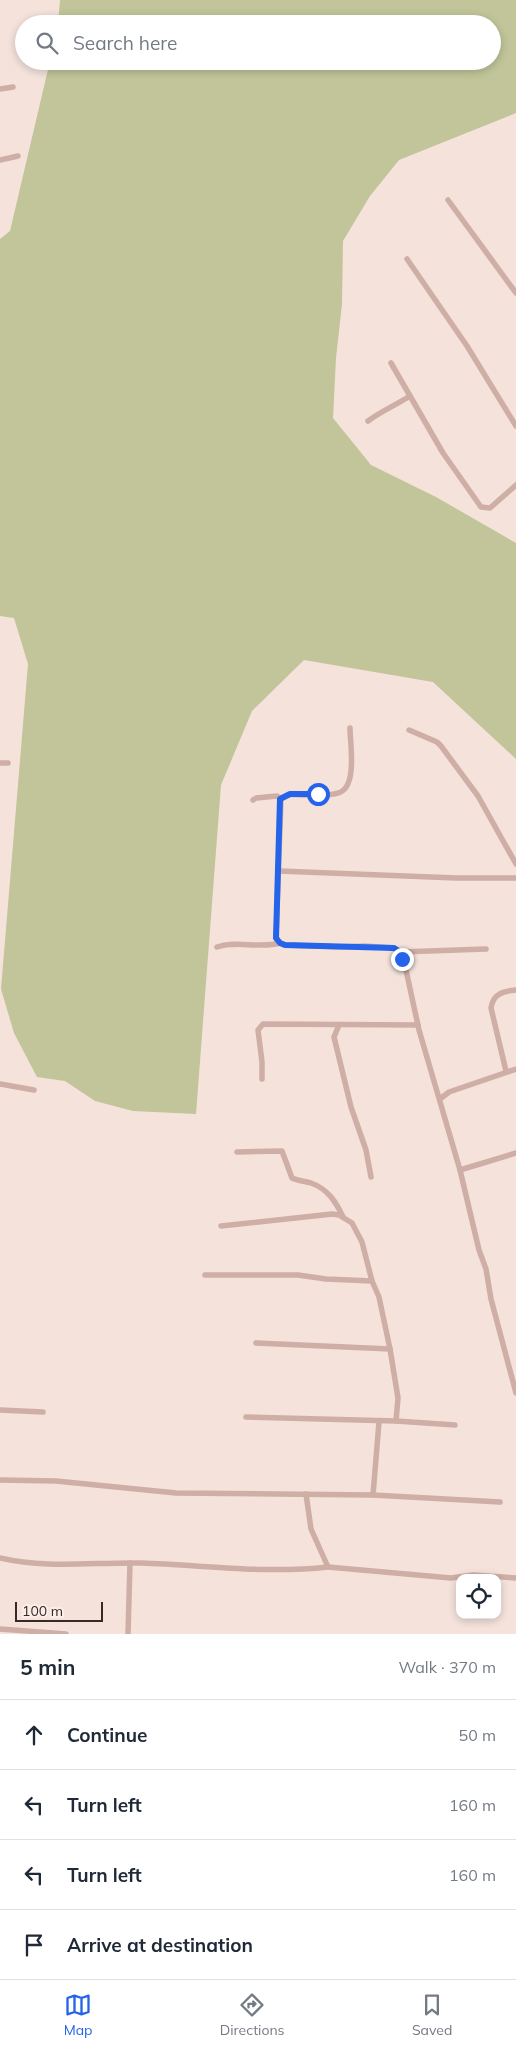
<!DOCTYPE html>
<meta charset="utf-8">
<style>
:root{--surface:#fff;--page:#f6f6f7;--text:#1f2937;--muted:#747a83;--line:#e0e1e3;--accent:#2563eb}
body{margin:0;font-family:Mulish,sans-serif;background:var(--page);color:var(--text)}
.controls{position:absolute;right:15px;bottom:15px;display:grid;overflow:hidden;border-radius:10px;box-shadow:0 2px 8px #0003}
.controls button{width:45px;height:45px;display:grid;place-items:center;padding:0;border:0;border-bottom:1px solid var(--line);background:var(--surface);color:var(--text);font:25px sans-serif}
.scale{position:absolute;left:15px;bottom:12px;width:88px;box-sizing:border-box;padding-left:5px;border:2px solid #392827;border-top:0;font-size:14px;line-height:18px;white-space:nowrap;color:#392827;-webkit-text-stroke:4px #fbeee8;paint-order:stroke}
.stop{position:absolute;width:15px;height:15px;margin:-11px;border:4px solid #2563eb;border-radius:50%;background:#fff}
.stop.end{background:#2563eb;border-color:#fff;box-shadow:0 1px 5px #0008}
.list{margin:0;padding:0;list-style:none}
h2{display:flex;justify-content:space-between;align-items:center;height:65px;margin:0;padding:0 20px;font-size:21px}
h2 small{font-size:16px;font-weight:400;color:var(--muted)}
.list li{display:grid;grid-template-columns:32px 1fr auto;gap:15px;align-items:center;box-sizing:border-box;height:70px;padding:0 20px;border-top:1px solid var(--line)}
.list b{display:block;font-size:19px;white-space:nowrap}
.list em{font-size:16px;font-style:normal;color:var(--muted)}
.icon{flex:none;width:28px;height:28px;fill:none;stroke:currentColor;stroke-width:2;stroke-linecap:round;stroke-linejoin:round}
.map{position:relative;flex:none;width:516px;height:1634px;overflow:hidden}
.search{position:absolute;background:var(--surface);box-shadow:0 2px 8px #0003;left:15px;right:15px;top:15px;height:55px;display:flex;align-items:center;gap:12px;box-sizing:border-box;padding:0 18px;border-radius:28px;color:var(--muted);font-size:19px}
.sheet{height:345px;background:var(--surface)}
nav{display:flex;justify-content:space-around;align-items:center;box-sizing:border-box;height:70px;border-top:1px solid var(--line);background:var(--surface);font-size:14px;color:var(--muted)}
nav a{display:grid;justify-items:center;gap:2px}
nav .on{color:var(--accent)}
.map>svg:first-child{display:block}
</style>
<div class="map">
<svg width="516" height="1634" viewBox="0 0 516 1634">
<rect width="100%" height="100%" fill="#f4e2db"/>
<polygon fill="#c1c599" points="60,0 516,0 516,113 399,160 370,196 343,241 342,304 336,358 333,418 371,465 436,497 516,543 516,759 433,682 304,660 252,711 221,785 196,1114 133,1111 95,1101 65,1081 37,1077 14,1033 1,989 28,664 14,618 0,616 0,239 10,231 50,61 492,61 492,24 58,24"/>
<g fill="none" stroke-linecap="round" stroke-linejoin="round">
<g stroke="#ceaea5" stroke-width="5.5">
<polyline points="0,89 13,87"/>
<polyline points="0,160 18,156"/>
<polyline points="448,200 516,293"/>
<polyline points="407,259 467,346 516,426"/>
<polyline points="391,363 443,453 481,507 490,508 516,485"/>
<path d="M368,421C381,411 396,405 410,396"/>
<polyline points="409,730 437,742 441,746 478,796 516,864"/>
<polyline points="0,763 8,763"/>
<path d="M281,799C289,792 296,795 307,795C316,795 330,796 338,793C358,788 350,744 350,728"/>
<polyline points="253,800 256,798 277,796 281,799 276,938 280,943 285,945 340,947 365,946 394,948 400,952 406,970 419,1030 460,1170 479,1250 486,1269 491,1299 516,1393"/>
<polyline points="279,871 456,878 516,878"/>
<path d="M217,947C236,940 260,949 280,943"/>
<polyline points="400,952 486,949"/>
<polyline points="339,1025 334,1037 351,1107 366,1150 371,1177"/>
<path d="M506,1071L491,1008C493,994 503,991 516,990"/>
<polyline points="262,1079 262,1062 258,1030 263,1024 418,1025"/>
<polyline points="0,1084 34,1090"/>
<polyline points="440,1099 449,1092 516,1069"/>
<path d="M237,1152L282,1151L292,1178C298,1181 305,1181 311,1183C328,1189 336,1202 343,1217"/>
<polyline points="460,1170 516,1153"/>
<polyline points="221,1226 332,1214 339,1215 352,1223 362,1242 372,1281 379,1297 390,1349 398,1398 396,1421"/>
<polyline points="205,1275 298,1275 326,1279 372,1281"/>
<polyline points="256,1343 390,1349"/>
<polyline points="0,1410 43,1412"/>
<polyline points="246,1417 396,1421 455,1425"/>
<polyline points="0,1480 56,1481 176,1493 373,1495 379,1422"/>
<polyline points="306,1494 311,1529 328,1567 451,1578 473,1575 516,1578"/>
<polyline points="373,1495 500,1502"/>
<path d="M0,1558C47,1569 93,1562 141,1563C204,1565 265,1574 328,1567"/>
<polyline points="0,1629 66,1634"/>
<polyline points="128,1634 130,1563"/>
</g>
</g>
<g fill="none" stroke-linecap="round" stroke-linejoin="round">
<polyline stroke="#2563eb" stroke-width="6" points="318,794 290,794 280,799 276,938 280,943 285,945 394,948 400,952 402,959"/>
</g>
</svg>
<div class="controls">
<button><svg class="icon" aria-label="locate" viewBox="0 0 24 24"><circle cx="12" cy="12" r="6"/><path d="M12 2v4M12 18v4M2 12h4M18 12h4"/></svg></button>
</div>
<div class="scale">100 m</div>
<div class="stop" style="left:318px;top:794px"></div>
<div class="stop end" style="left:402px;top:959px"></div>
<div class="search"><svg class="icon" aria-label="search" viewBox="0 0 24 24"><circle cx="10" cy="10" r="6"/><path d="M15 15l6 6"/></svg>Search here</div>
</div>
<section class="sheet">
<h2>5 min<small>Walk · 370 m</small></h2>
<ul class="list">
<li><svg class="icon" aria-label="ahead" viewBox="0 0 24 24"><path d="M12 20V5M6 11l6-6 6 6"/></svg><div><b>Continue</b></div><em>50 m</em></li>
<li><svg class="icon" aria-label="left" viewBox="0 0 24 24"><path d="M17 20v-9H6M10 6l-5 5 5 5"/></svg><div><b>Turn left</b></div><em>160 m</em></li>
<li><svg class="icon" aria-label="left" viewBox="0 0 24 24"><path d="M17 20v-9H6M10 6l-5 5 5 5"/></svg><div><b>Turn left</b></div><em>160 m</em></li>
<li><svg class="icon" aria-label="arrive" viewBox="0 0 24 24"><path d="M6 21V4h12l-3 4 3 4H6"/></svg><div><b>Arrive at destination</b></div></li>
</ul>
</section>
<nav>
<a class="on"><svg class="icon" aria-label="map" viewBox="0 0 24 24"><path d="M3 6l6-2 6 2 6-2v14l-6 2-6-2-6 2zM9 4v14M15 6v14"/></svg>Map</a>
<a><svg class="icon" aria-label="directions" viewBox="0 0 24 24"><path d="M12 3l9 9-9 9-9-9zM9 14v-3h6M13 9l2 2-2 2"/></svg>Directions</a>
<a><svg class="icon" aria-label="saved" viewBox="0 0 24 24"><path d="M7 4h10v16l-5-4-5 4z"/></svg>Saved</a>
</nav>
